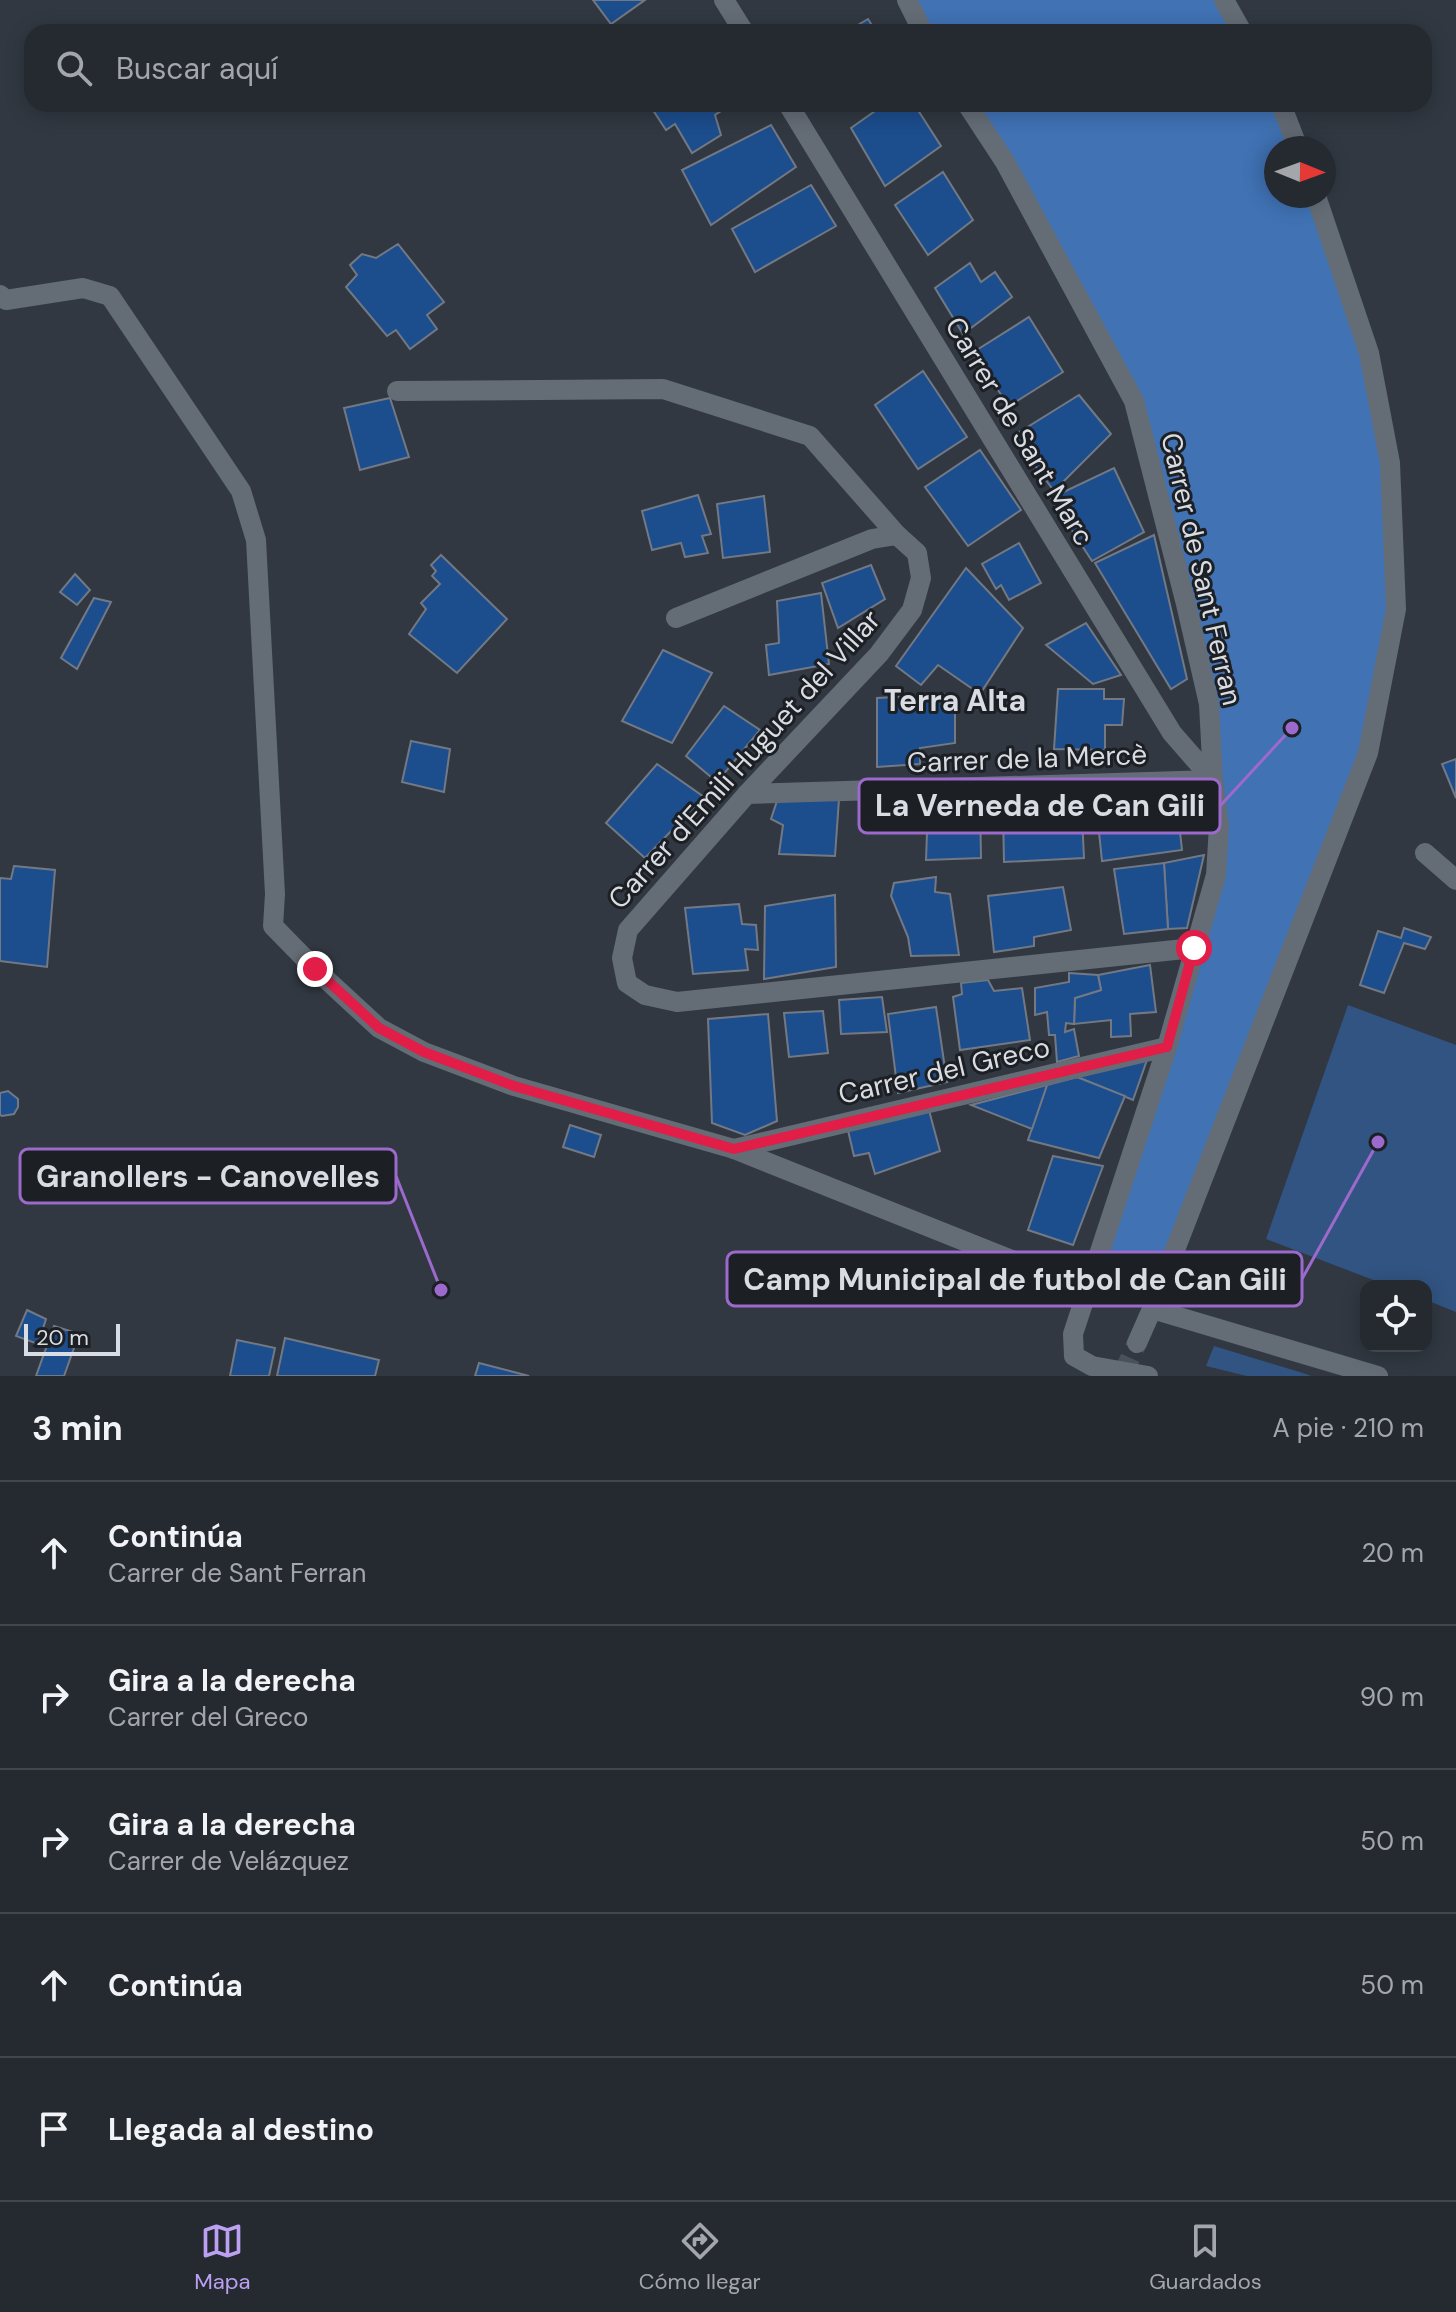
<!DOCTYPE html>
<html lang="es">
<meta charset="utf-8">
<style>
:root{--surface:#252a31;--page:#31363d;--text:#f1f3f6;--muted:#a3a7ab;--line:#42464d;--accent:#bca0f2}
body{margin:0;font-family:"DM Sans",sans-serif;background:var(--page);color:var(--text)}
.controls{position:absolute;right:24px;bottom:24px;display:grid;overflow:hidden;border-radius:16px;box-shadow:0 4px 20px #0003}
.controls button{width:72px;height:72px;display:grid;place-items:center;padding:0;border:0;border-bottom:2px solid var(--line);background:var(--surface);color:var(--text);font:40px sans-serif}
.compass{position:absolute;left:1264px;top:136px;width:72px;height:72px;border-radius:50%;background:var(--surface);box-shadow:0 4px 20px #0003;rotate:91deg}
.scale{position:absolute;left:24px;bottom:20px;width:96px;box-sizing:border-box;padding-left:8px;border:4px solid #d9dde3;border-top:0;font-size:22px;line-height:28px;white-space:nowrap;color:#d9dde3;-webkit-text-stroke:6px #1c1f23;paint-order:stroke}
.stop{position:absolute;width:24px;height:24px;margin:-18px;border:6px solid #e11d48;border-radius:50%;background:#fff}
.stop.end{background:#e11d48;border-color:#fff;box-shadow:0 2px 8px #0008}
.list{margin:0;padding:0;list-style:none}
h2{display:flex;justify-content:space-between;align-items:center;height:104px;margin:0;padding:0 32px;font-size:34px}
h2 small{font-size:26px;font-weight:400;color:var(--muted)}
.list li{display:grid;grid-template-columns:52px 1fr auto;gap:24px;align-items:center;box-sizing:border-box;height:144px;padding:0 32px;border-top:2px solid var(--line)}
.list b{display:block;font-size:30px;white-space:nowrap}
.list p{margin:0;font-size:26px;white-space:nowrap;color:var(--muted)}
.list em{font-size:26px;font-style:normal;color:var(--muted)}
.icon{flex:none;width:44px;height:44px;fill:none;stroke:currentColor;stroke-width:2;stroke-linecap:round;stroke-linejoin:round}
.map{position:relative;flex:none;width:1456px;height:1376px;overflow:hidden}
.search{position:absolute;background:var(--surface);box-shadow:0 4px 20px #0003;left:24px;right:24px;top:24px;height:88px;display:flex;align-items:center;gap:20px;box-sizing:border-box;padding:0 28px;border-radius:24px;color:var(--muted);font-size:30px}
.sheet{height:824px;background:var(--surface)}
nav{display:flex;justify-content:space-around;align-items:center;box-sizing:border-box;height:112px;border-top:2px solid var(--line);background:var(--surface);font-size:22px;color:var(--muted)}
nav a{display:grid;justify-items:center;gap:4px}
nav .on{color:var(--accent)}
.map>svg:first-child{display:block}
</style>
<div class="map">
<svg width="1456" height="1376" viewBox="0 0 1456 1376">
<rect width="100%" height="100%" fill="#313841"/>
<g fill="#325482">
<polygon points="1348,1005 1456,1045 1456,1312 1426,1300 1426,1286 1389,1286 1266,1239"/>
<polygon points="1214,1346 1306,1374 1311,1376 1247,1376 1206,1366"/>
</g>
<g fill="#4072b4">
<polygon points="912,0 1224,0 1242,32 930,32"/>
<polygon points="971,104 1281,104 1298,148 1276,148 1276,196 1316,196 1369,353 1396,609 1368,753 1152,1309 1087,1290 1216,875 1209,704 1134,401"/>
</g>
<g fill="#1c4d8d" stroke="#727984" stroke-width="2">
<polygon points="593,0 645,0 611,24"/>
<polygon points="868,19 876,32 846,32"/>
<polygon points="649,104 732,104 715,115 721,135 692,153 675,124 666,130"/>
<polygon points="885,104 914,104 941,146 885,186 851,128"/>
<polygon points="771,125 796,167 711,225 682,170"/>
<polygon points="943,172 973,220 928,255 895,205"/>
<polygon points="811,185 836,226 755,272 732,229"/>
<polygon points="398,244 444,302 427,315 437,329 410,349 396,330 387,336 346,287 357,275 350,265 362,254 376,258"/>
<polygon points="970,263 981,282 995,272 1012,297 963,334 935,288"/>
<polygon points="1029,317 1063,372 1009,406 972,353"/>
<polygon points="923,371 967,437 918,469 875,405"/>
<polygon points="1079,395 1111,434 1054,491 1013,436"/>
<polygon points="390,398 409,457 360,470 344,408"/>
<polygon points="980,450 1021,510 968,546 925,487"/>
<polygon points="1114,468 1144,532 1092,561 1051,498"/>
<polygon points="698,495 711,534 702,536 708,553 685,557 681,543 652,550 642,511"/>
<polygon points="764,496 770,552 723,558 717,504"/>
<polygon points="1154,535 1187,679 1171,689 1095,563"/>
<polygon points="1019,543 1041,583 1009,600 1001,585 996,589 982,564"/>
<polygon points="441,555 507,619 457,673 409,634 426,609 421,603 440,584 432,576 436,571 431,565"/>
<polygon points="871,565 885,599 838,628 822,583"/>
<polygon points="966,568 1023,628 980,694 938,665 921,685 896,666"/>
<polygon points="75,574 90,590 77,605 60,592"/>
<polygon points="821,593 829,664 769,675 766,645 779,643 777,601"/>
<polygon points="94,598 111,602 77,669 61,658"/>
<polygon points="1086,623 1121,675 1093,684 1046,645"/>
<polygon points="663,650 712,673 672,743 622,721"/>
<polygon points="1058,689 1104,689 1104,699 1124,699 1122,725 1105,725 1105,750 1054,749"/>
<polygon points="955,694 955,743 920,748 920,764 877,767 877,698"/>
<polygon points="724,706 760,730 717,782 686,756"/>
<polygon points="411,741 450,749 444,792 402,782"/>
<polygon points="1456,759 1456,798 1442,764"/>
<polygon points="657,764 704,797 645,858 606,823"/>
<polygon points="1081,796 1084,858 1004,862 1003,811"/>
<polygon points="839,799 835,856 779,854 783,825 771,819 777,801"/>
<polygon points="980,801 981,858 926,860 928,806"/>
<polygon points="1177,805 1182,850 1102,861 1097,813"/>
<polygon points="1204,855 1187,928 1168,929 1164,863"/>
<polygon points="1164,863 1168,929 1124,934 1114,869"/>
<polygon points="14,866 55,870 47,967 0,961 0,878 11,879"/>
<polygon points="936,877 935,892 950,894 959,955 911,956 908,937 891,896 894,883"/>
<polygon points="1063,887 1071,930 1034,937 1034,946 994,952 988,896"/>
<polygon points="835,895 836,967 764,979 765,906"/>
<polygon points="739,904 742,924 756,925 758,950 745,949 748,970 693,974 685,908"/>
<polygon points="1404,928 1431,937 1425,949 1404,943 1384,993 1360,985 1378,931 1401,938"/>
<polygon points="1150,965 1156,1012 1130,1014 1131,1036 1111,1037 1111,1020 1074,1024 1075,998 1101,990 1098,975"/>
<polygon points="1069,973 1098,975 1101,990 1075,998 1074,1024 1066,1023 1065,1032 1074,1029 1079,1056 1057,1062 1055,1035 1049,1035 1047,1012 1035,1015 1035,988 1069,982"/>
<polygon points="988,980 994,991 1022,988 1030,1040 960,1050 953,997 962,994 961,983"/>
<polygon points="882,997 887,1032 841,1034 839,1000"/>
<polygon points="936,1007 947,1082 898,1093 888,1014"/>
<polygon points="823,1011 828,1053 789,1057 784,1013"/>
<polygon points="768,1014 777,1121 745,1135 712,1123 708,1019"/>
<polygon points="1148,1057 1133,1100 1077,1077"/>
<polygon points="1077,1077 1125,1096 1099,1158 1028,1140 1047,1085"/>
<polygon points="1047,1085 1032,1129 971,1105"/>
<polygon points="8,1091 18,1099 18,1107 14,1114 2,1116 0,1115 0,1093"/>
<polygon points="927,1103 940,1151 875,1174 869,1153 854,1156 846,1122"/>
<polygon points="570,1125 601,1135 594,1157 563,1147"/>
<polygon points="1053,1156 1103,1166 1073,1245 1028,1230"/>
<polygon points="27,1310 46,1319 38,1344 16,1336"/>
<polygon points="54,1326 79,1334 64,1376 36,1376"/>
<polygon points="285,1338 379,1360 375,1376 277,1376"/>
<polygon points="237,1340 275,1348 269,1376 230,1376"/>
<polygon points="479,1363 529,1376 475,1376"/>
</g>
<g fill="none" stroke-linecap="round" stroke-linejoin="round">
<polyline stroke="#4a5159" stroke-width="20" stroke-dasharray="20 10" stroke-linecap="butt" points="1122,1376 1137,1343"/>
<polyline stroke="#646c76" stroke-width="20" points="1425,853 1456,880"/>
<g stroke="#646c76" stroke-width="20">
<polyline points="724,0 744,32"/>
<polyline points="907,0 923,32"/>
<polyline points="788,104 1172,733 1213,780"/>
<polyline points="967,104 1005,162 1134,401 1186,604 1209,704 1213,780 1219,826 1216,875 1167,1047 1073,1334 1074,1356 1092,1366 1148,1376"/>
<polyline points="0,295 6,300 83,288 110,296 241,491 256,540 275,894 273,926 315,969 379,1028 424,1052 514,1086 734,1149 1087,1290"/>
<polyline points="397,391 663,389 810,436 897,535"/>
<polyline points="676,618 872,539 897,535 917,553 921,578 912,610 879,654 747,794 628,930 622,958 627,983 645,995 677,1002 1194,948"/>
<polyline points="747,794 1213,780"/>
<polyline points="734,1149 1167,1047"/>
</g>
<g stroke="#646c76" stroke-width="20">
<polyline points="1224,0 1242,32"/>
<polyline points="1281,104 1298,148"/>
<polyline points="1152,1309 1378,1376"/>
<polyline points="1137,1343 1152,1309 1368,753 1396,609 1390,463 1369,353 1316,196"/>
</g>
</g>
<g fill="none" stroke-linecap="round" stroke-linejoin="round">
<polyline stroke="#e11d48" stroke-width="10" points="315,969 379,1028 424,1052 514,1086 734,1149 1167,1047 1194,948"/>
</g>
<g text-anchor="middle" stroke-width="6" stroke-linejoin="round" paint-order="stroke">
<g font-size="28" fill="#d9dde3" stroke="#1c1f23">
<text transform="translate(1020 431) rotate(59)" y="10">Carrer de Sant Marc</text>
<text transform="translate(1202 569) rotate(77)" y="10">Carrer de Sant Ferran</text>
<text transform="translate(1027 758) rotate(-2)" y="10">Carrer de la Mercè</text>
<text transform="translate(744 759) rotate(-48)" y="10">Carrer d'Emili Huguet del Villar</text>
<text transform="translate(944 1070) rotate(-13)" y="10">Carrer del Greco</text>
</g>
<g font-size="30" font-weight="bold" fill="#d9dde3" stroke="#1c1f23">
<text x="955" y="711">Terra Alta</text>
</g>
</g>
<path fill="none" stroke="#9c6acc" stroke-width="3" d="M1292 728L1220 806M441 1290L396 1176M1378 1142L1302 1279"/>
<g fill="#9c6acc" stroke="#1c1f23" stroke-width="3">
<circle cx="1292" cy="728" r="8"/>
<circle cx="441" cy="1290" r="8"/>
<circle cx="1378" cy="1142" r="8"/>
</g>
<g fill="#1c1f23" stroke="#9c6acc" stroke-width="3">
<rect x="859" y="779" width="361" height="54" rx="8"/>
<rect x="20" y="1149" width="376" height="54" rx="8"/>
<rect x="727" y="1252" width="575" height="54" rx="8"/>
</g>
<g font-size="30" text-anchor="middle" font-weight="bold" fill="#d9dde3">
<text x="1040" y="816">La Verneda de Can Gili</text>
<text x="208" y="1187">Granollers - Canovelles</text>
<text x="1015" y="1290">Camp Municipal de futbol de Can Gili</text>
</g>
</svg>
<div class="controls">
<button><svg class="icon" aria-label="locate" viewBox="0 0 24 24"><circle cx="12" cy="12" r="6"/><path d="M12 2v4M12 18v4M2 12h4M18 12h4"/></svg></button>
</div>
<svg class="compass" viewBox="-18 -18 36 36"><path d="M0-13l5 13h-10z" fill="#e53935"/><path d="M0 13l5-13h-10z" fill="#a3a7ab"/></svg>
<div class="scale">20 m</div>
<div class="stop" style="left:1194px;top:948px"></div>
<div class="stop end" style="left:315px;top:969px"></div>
<div class="search"><svg class="icon" aria-label="search" viewBox="0 0 24 24"><circle cx="10" cy="10" r="6"/><path d="M15 15l6 6"/></svg>Buscar aquí</div>
</div>
<section class="sheet">
<h2>3 min<small>A pie · 210 m</small></h2>
<ul class="list">
<li><svg class="icon" aria-label="ahead" viewBox="0 0 24 24"><path d="M12 20V5M6 11l6-6 6 6"/></svg><div><b>Continúa</b><p>Carrer de Sant Ferran</p></div><em>20 m</em></li>
<li><svg class="icon" aria-label="right" viewBox="0 0 24 24"><path d="M7 20v-9h11M14 6l5 5-5 5"/></svg><div><b>Gira a la derecha</b><p>Carrer del Greco</p></div><em>90 m</em></li>
<li><svg class="icon" aria-label="right" viewBox="0 0 24 24"><path d="M7 20v-9h11M14 6l5 5-5 5"/></svg><div><b>Gira a la derecha</b><p>Carrer de Velázquez</p></div><em>50 m</em></li>
<li><svg class="icon" aria-label="ahead" viewBox="0 0 24 24"><path d="M12 20V5M6 11l6-6 6 6"/></svg><div><b>Continúa</b></div><em>50 m</em></li>
<li><svg class="icon" aria-label="arrive" viewBox="0 0 24 24"><path d="M6 21V4h12l-3 4 3 4H6"/></svg><div><b>Llegada al destino</b></div></li>
</ul>
</section>
<nav>
<a class="on"><svg class="icon" aria-label="map" viewBox="0 0 24 24"><path d="M3 6l6-2 6 2 6-2v14l-6 2-6-2-6 2zM9 4v14M15 6v14"/></svg>Mapa</a>
<a><svg class="icon" aria-label="directions" viewBox="0 0 24 24"><path d="M12 3l9 9-9 9-9-9zM9 14v-3h6M13 9l2 2-2 2"/></svg>Cómo llegar</a>
<a><svg class="icon" aria-label="saved" viewBox="0 0 24 24"><path d="M7 4h10v16l-5-4-5 4z"/></svg>Guardados</a>
</nav>
